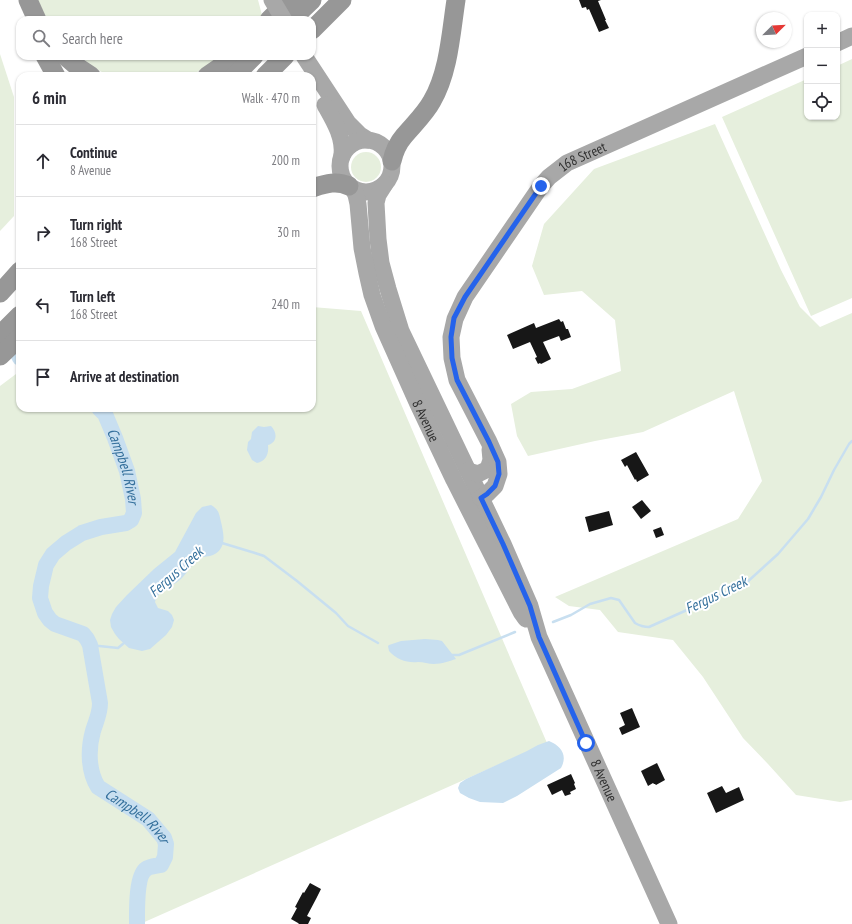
<!DOCTYPE html>
<meta charset="utf-8">
<style>
:root{--surface:#fff;--page:#f7f7f7;--text:#2b2b33;--muted:#7c7c81;--line:#e1e1e2}
body{margin:0;font-family:"PT Sans Narrow",sans-serif;background:var(--page);color:var(--text)}
.controls{position:absolute;right:12px;top:12px;display:grid;overflow:hidden;border-radius:8px;box-shadow:0 1px 3px #0004}
.controls button{width:36px;height:36px;display:grid;place-items:center;padding:0;border:0;border-bottom:1px solid var(--line);background:var(--surface);color:var(--text);font:20px sans-serif}
.compass{position:absolute;left:756px;top:12px;width:36px;height:36px;border-radius:50%;background:var(--surface);box-shadow:0 1px 3px #0004;rotate:66deg}
.stop{position:absolute;width:12px;height:12px;margin:-9px;border:3px solid #2563eb;border-radius:50%;background:#fff}
.stop.end{background:#2563eb;border-color:#fff;box-shadow:0 1px 4px #0008}
.list{margin:0;padding:0;list-style:none}
h2{display:flex;justify-content:space-between;align-items:center;height:52px;margin:0;padding:0 16px;font-size:17px}
h2 small{font-size:13px;font-weight:400;color:var(--muted)}
.list li{display:grid;grid-template-columns:26px 1fr auto;gap:12px;align-items:center;box-sizing:border-box;height:72px;padding:0 16px;border-top:1px solid var(--line)}
.list b{display:block;font-size:15px;white-space:nowrap}
.list p{margin:0;font-size:13px;white-space:nowrap;color:var(--muted)}
.list em{font-size:13px;font-style:normal;color:var(--muted)}
.icon{flex:none;width:22px;height:22px;fill:none;stroke:currentColor;stroke-width:2;stroke-linecap:round;stroke-linejoin:round}
.map{position:relative;flex:none;width:852px;height:924px;overflow:hidden}
.search{position:absolute;background:var(--surface);box-shadow:0 1px 3px #0004;left:16px;top:16px;width:300px;height:44px;display:flex;align-items:center;gap:10px;box-sizing:border-box;padding:0 14px;border-radius:12px;color:var(--muted);font-size:15px}
.panel{position:absolute;background:var(--surface);box-shadow:0 1px 3px #0004;left:16px;top:72px;width:300px;height:340px;border-radius:12px}
.map>svg:first-child{display:block}
</style>
<div class="map">
<svg width="852" height="924" viewBox="0 0 852 924">
<rect width="100%" height="100%" fill="#fff"/>
<g fill="#e6efdd">
<polygon points="38,0 258,0 262,15 257,20 49,20 44,14"/>
<polygon points="0,54 14,97 14,216 0,231"/>
<polygon points="80,56 220,56 211,63 191,76 109,76 93,67"/>
<polygon points="852,59 852,298 811,316 722,117 807,79 807,117 837,117 837,66"/>
<polygon points="715,124 781,270 800,307 820,327 852,313 852,800 840,802 796,795 768,764 743,738 703,677 673,640 618,632 600,610 569,606 555,597 738,519 762,481 734,391 643,432 595,441 528,456 517,436 511,404 531,392 572,389 621,371 615,320 582,291 544,295 532,266 544,224 594,169"/>
<circle cx="366" cy="167" r="15"/>
<polygon points="312,307 361,311 547,743 140,924 0,924 0,386 20,371 20,408 312,408"/>
</g>
<g fill="#c8dff0">
<path d="M258,426L264,427L271,426C277,432 278,442 268,445C269,454 266,461 257,463L252,460L247,450L248,442L251,439L252,432Z"/>
<path d="M211,505C219,510 219,513 221,522C224,535 227,548 213,555C209,557 204,556 201,558C194,561 187,573 182,578C172,588 159,588 155,602L158,608L168,611L172,615L174,620L172,627L166,635L150,649L142,651L129,648L119,639L115,634L111,627L110,620L112,614L116,607L127,595L154,569L175,552L196,513L202,507Z"/>
<path d="M425,639L438,640L442,641L456,659C449,661 442,664 434,664C429,664 423,662 418,662C407,663 397,660 389,651L388,646L389,645L401,641Z"/>
<path d="M549,741C561,746 568,755 561,768L517,796L503,803L480,802L469,798L460,793L458,788L460,783L466,779L527,751L538,745Z"/>
</g>
<g fill="none" stroke-linecap="round" stroke-linejoin="round">
<g stroke="#c8dff0" stroke-width="2.5">
<polyline points="222,543 255,553 264,556 297,581 336,613 348,626 378,643"/>
<path d="M553,622L571,615L590,604L611,598L619,600L635,623C640,626 644,627 649,627L745,584L778,554L808,519L821,497L834,470L849,444L852,441"/>
<polyline points="90,645 118,648 124,643 125,640"/>
<polyline points="451,655 459,655 515,632"/>
</g>
<g stroke="#c8dff0" stroke-width="16">
<polyline points="18,354 20,358"/>
<path id="s1" d="M99,408L105,414L115,438L127,471L133,499L134,513L131,520L126,523L101,527L82,533L66,543L53,554L46,565L41,586L40,598L45,613L50,620L55,624L83,634L87,639L90,645L100,703C100,714 96,721 93,731C88,749 88,771 98,787L148,819L164,838L166,844L165,857L161,865C156,866 150,866 146,869C136,876 137,912 137,924"/>
</g>
</g>
<g fill="#171717">
<polygon points="579,0 601,0 598,1 606,20 605,20 609,28 599,32 589,9 587,10 586,7 582,8"/>
<polygon points="559,319 561,322 563,321 566,329 568,329 571,337 561,341 559,336 543,342 551,359 541,364 540,363 538,364 535,358 537,357 530,342 513,349 507,335 534,323 536,328"/>
<polygon points="636,452 649,475 637,482 636,479 635,480 627,465 625,467 621,460"/>
<polygon points="642,500 651,511 641,519 632,507"/>
<polygon points="609,511 613,525 589,532 585,517"/>
<polygon points="661,527 664,535 656,538 653,530"/>
<polygon points="632,708 640,727 622,735 619,728 625,725 620,713"/>
<polygon points="657,763 665,780 656,785 655,784 654,784 653,783 648,786 641,771"/>
<polygon points="571,774 575,783 574,784 576,789 570,792 571,794 565,796 562,790 552,795 547,785"/>
<polygon points="722,786 726,793 739,787 744,800 716,813 707,793"/>
<polygon points="310,883 321,889 316,899 307,916 311,918 308,924 299,924 298,923 291,919 297,908 295,907 303,892 304,893"/>
</g>
<g fill="none" stroke-linecap="round" stroke-linejoin="round">
<g stroke="#a8a8a8" stroke-width="17">
<polyline points="837,43 852,36"/>
<polyline points="304,56 348,123 360,135 368,140"/>
<path d="M325,105C334,121 344,137 342,156"/>
<circle cx="366" cy="166" r="26"/>
<path id="s2" d="M385,184L378,195L376,203L378,239L381,263L388,289L401,331L503,544L530,606L539,637L669,924"/>
<path id="s3" d="M353,189L356,195L358,204L362,248L367,273L372,295L383,326L417,402L454,480L521,612L526,619"/>
<polyline points="468,471 478,474 488,469 491,460 490,449"/>
<path id="s4" d="M481,498L487,494L495,486L499,474L498,462L489,442L457,380L452,358L451,337L455,319L465,297L541,186L549,177L567,163L807,56"/>
</g>
<g stroke="#979797" stroke-width="19">
<polyline points="28,0 37,20"/>
<polyline points="269,20 289,0"/>
<polyline points="291,20 312,0"/>
<polyline points="312,30 342,0"/>
<polyline points="45,56 56,76"/>
<polyline points="65,56 79,68 91,76"/>
<polyline points="207,76 220,67 232,56"/>
<polyline points="234,76 254,56"/>
<polyline points="265,76 285,56"/>
<path d="M392,161C394,152 398,143 404,136C414,124 425,114 432,101C449,72 451,32 456,0"/>
<path d="M312,188C325,184 336,180 349,186"/>
<polyline points="0,293 20,271"/>
<polyline points="0,335 20,315"/>
<polyline points="0,356 20,337"/>
</g>
<polyline stroke="#a8a8a8" stroke-width="17" points="272,0 284,20"/>
</g>
<g fill="none" stroke-linecap="round" stroke-linejoin="round">
<polyline stroke="#2563eb" stroke-width="5" points="541,186 465,297 454,318 451,337 452,358 457,380 489,442 498,462 499,474 495,486 487,494 481,498 503,544 530,606 539,637 586,743"/>
</g>
<g text-anchor="middle" stroke-width="4" stroke-linejoin="round" paint-order="stroke">
<g font-size="14" fill="#303030" stroke="#fff">
<text dy="5" stroke="none"><textPath href="#s4" startOffset="407">168 Street</textPath></text>
<text dy="5" stroke="none"><textPath href="#s3" startOffset="245">8 Avenue</textPath></text>
<text dy="5" stroke="none"><textPath href="#s2" startOffset="646">8 Avenue</textPath></text>
</g>
<g font-size="15" font-style="italic" fill="#35709c" stroke="#fff">
<text dy="5" stroke="none"><textPath href="#s1" startOffset="64">Campbell River</textPath></text>
<text transform="translate(176 572) rotate(-42)" y="5">Fergus Creek</text>
<text transform="translate(716 595) rotate(-26)" y="5">Fergus Creek</text>
<text dy="5" stroke="none"><textPath href="#s1" startOffset="522">Campbell River</textPath></text>
</g>
</g>
</svg>
<div class="controls">
<button>+</button>
<button>−</button>
<button><svg class="icon" aria-label="locate" viewBox="0 0 24 24"><circle cx="12" cy="12" r="6"/><path d="M12 2v4M12 18v4M2 12h4M18 12h4"/></svg></button>
</div>
<svg class="compass" viewBox="-18 -18 36 36"><path d="M0-13l5 13h-10z" fill="#e53935"/><path d="M0 13l5-13h-10z" fill="#7c7c81"/></svg>
<div class="stop" style="left:586px;top:743px"></div>
<div class="stop end" style="left:541px;top:186px"></div>
<div class="search"><svg class="icon" aria-label="search" viewBox="0 0 24 24"><circle cx="10" cy="10" r="6"/><path d="M15 15l6 6"/></svg>Search here</div>
<section class="panel">
<h2>6 min<small>Walk · 470 m</small></h2>
<ul class="list">
<li><svg class="icon" aria-label="ahead" viewBox="0 0 24 24"><path d="M12 20V5M6 11l6-6 6 6"/></svg><div><b>Continue</b><p>8 Avenue</p></div><em>200 m</em></li>
<li><svg class="icon" aria-label="right" viewBox="0 0 24 24"><path d="M7 20v-9h11M14 6l5 5-5 5"/></svg><div><b>Turn right</b><p>168 Street</p></div><em>30 m</em></li>
<li><svg class="icon" aria-label="left" viewBox="0 0 24 24"><path d="M17 20v-9H6M10 6l-5 5 5 5"/></svg><div><b>Turn left</b><p>168 Street</p></div><em>240 m</em></li>
<li><svg class="icon" aria-label="arrive" viewBox="0 0 24 24"><path d="M6 21V4h12l-3 4 3 4H6"/></svg><div><b>Arrive at destination</b></div></li>
</ul>
</section>
</div>
